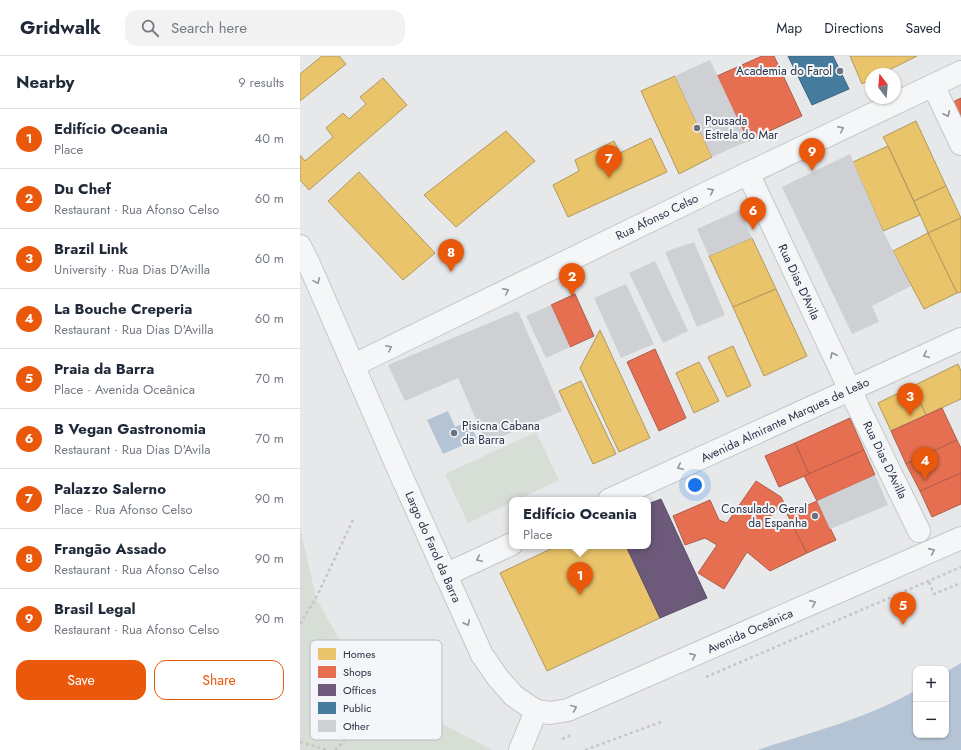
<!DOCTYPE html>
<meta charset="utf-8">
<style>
:root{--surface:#fff;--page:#f2f2f3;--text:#1f2937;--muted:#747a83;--line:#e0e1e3;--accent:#ea580c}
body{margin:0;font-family:Jost,sans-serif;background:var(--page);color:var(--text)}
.controls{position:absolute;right:12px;bottom:12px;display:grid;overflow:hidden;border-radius:8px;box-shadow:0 1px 3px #0004}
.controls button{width:36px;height:36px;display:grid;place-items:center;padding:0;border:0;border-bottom:1px solid var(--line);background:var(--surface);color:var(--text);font:20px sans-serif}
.compass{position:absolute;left:565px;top:12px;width:36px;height:36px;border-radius:50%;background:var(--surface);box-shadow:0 1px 3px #0004;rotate:344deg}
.you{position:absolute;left:395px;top:429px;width:14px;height:14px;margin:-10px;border:3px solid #fff;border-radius:50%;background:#1a73e8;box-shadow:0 0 0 6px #1a73e833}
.badge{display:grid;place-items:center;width:26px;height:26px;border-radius:50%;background:var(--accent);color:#fff;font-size:13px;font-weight:700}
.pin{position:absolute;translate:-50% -33px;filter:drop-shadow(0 1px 2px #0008)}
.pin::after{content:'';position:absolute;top:21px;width:14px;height:12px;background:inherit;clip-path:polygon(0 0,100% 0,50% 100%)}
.popup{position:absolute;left:209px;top:441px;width:142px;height:52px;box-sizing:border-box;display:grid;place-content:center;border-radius:8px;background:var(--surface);filter:drop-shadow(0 1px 3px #0005);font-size:13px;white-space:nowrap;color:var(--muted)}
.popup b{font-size:15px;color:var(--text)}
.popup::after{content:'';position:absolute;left:50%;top:100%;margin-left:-8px;border:8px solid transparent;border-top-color:var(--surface)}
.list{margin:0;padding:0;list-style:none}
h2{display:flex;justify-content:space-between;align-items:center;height:52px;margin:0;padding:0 16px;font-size:17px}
h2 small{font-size:13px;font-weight:400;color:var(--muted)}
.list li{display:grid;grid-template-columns:26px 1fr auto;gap:12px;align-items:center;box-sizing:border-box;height:60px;padding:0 16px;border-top:1px solid var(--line)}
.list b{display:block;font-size:15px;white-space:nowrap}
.list p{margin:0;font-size:13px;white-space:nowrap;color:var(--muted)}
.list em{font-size:13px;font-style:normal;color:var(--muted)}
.actions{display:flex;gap:8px;padding:12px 16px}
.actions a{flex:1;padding:9px 0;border:1px solid var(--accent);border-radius:12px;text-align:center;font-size:14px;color:var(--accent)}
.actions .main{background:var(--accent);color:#fff}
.icon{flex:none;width:22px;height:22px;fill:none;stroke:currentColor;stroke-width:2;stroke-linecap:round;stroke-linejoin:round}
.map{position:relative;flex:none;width:661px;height:694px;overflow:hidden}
header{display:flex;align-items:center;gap:24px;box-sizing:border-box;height:56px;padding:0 20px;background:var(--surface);border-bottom:1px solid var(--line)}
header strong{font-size:19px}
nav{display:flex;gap:22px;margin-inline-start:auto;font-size:14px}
.search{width:280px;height:36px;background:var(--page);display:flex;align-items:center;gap:10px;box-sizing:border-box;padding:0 14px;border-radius:12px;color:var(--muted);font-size:15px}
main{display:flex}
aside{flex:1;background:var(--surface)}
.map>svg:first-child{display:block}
</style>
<header>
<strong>Gridwalk</strong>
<div class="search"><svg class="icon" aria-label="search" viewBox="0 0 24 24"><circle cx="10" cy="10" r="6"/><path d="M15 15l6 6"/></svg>Search here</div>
<nav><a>Map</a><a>Directions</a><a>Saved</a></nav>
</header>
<main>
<aside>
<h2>Nearby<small>9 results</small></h2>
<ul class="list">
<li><span class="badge">1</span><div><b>Edifício Oceania</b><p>Place</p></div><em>40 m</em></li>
<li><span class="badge">2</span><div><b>Du Chef</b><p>Restaurant · Rua Afonso Celso</p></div><em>60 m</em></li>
<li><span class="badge">3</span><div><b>Brazil Link</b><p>University · Rua Dias D'Avilla</p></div><em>60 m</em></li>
<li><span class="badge">4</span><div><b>La Bouche Creperia</b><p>Restaurant · Rua Dias D'Avilla</p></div><em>60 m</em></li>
<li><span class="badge">5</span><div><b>Praia da Barra</b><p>Place · Avenida Oceânica</p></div><em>70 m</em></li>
<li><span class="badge">6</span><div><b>B Vegan Gastronomia</b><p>Restaurant · Rua Dias D'Avila</p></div><em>70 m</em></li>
<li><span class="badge">7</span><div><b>Palazzo Salerno</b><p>Place · Rua Afonso Celso</p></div><em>90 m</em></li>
<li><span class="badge">8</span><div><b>Frangão Assado</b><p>Restaurant · Rua Afonso Celso</p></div><em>90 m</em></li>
<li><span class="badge">9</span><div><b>Brasil Legal</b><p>Restaurant · Rua Afonso Celso</p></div><em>90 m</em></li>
</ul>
<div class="actions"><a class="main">Save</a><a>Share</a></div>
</aside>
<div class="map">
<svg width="661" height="694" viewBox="0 0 661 694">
<rect width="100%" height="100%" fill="#e6e8ea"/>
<g fill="#d6ded6">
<polygon points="236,376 259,424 217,444 212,444 212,446 168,467 145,418"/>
<polygon points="0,471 16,542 39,583 62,612 88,639 192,694 0,694"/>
</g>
<g fill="#b4c4d5">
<polygon points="148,355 155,371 169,365 177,383 143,398 127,364"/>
<path d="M661,607V694H457C509,677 569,662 616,634V679H646V616Z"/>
</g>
<g fill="#e9c46a" stroke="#b0995f">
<polygon points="22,0 39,0 46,8 0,45 0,18"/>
<polygon points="550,0 617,0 581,18 571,18 571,23 562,28"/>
<polygon points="375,20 412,101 379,118 341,35"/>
<polygon points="83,22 107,49 9,134 0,124 0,99 5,105 33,81 26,72 43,57 49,63 66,48 60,41"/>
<polygon points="616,65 646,130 614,145 588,90 583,81"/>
<polygon points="206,75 235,105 156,171 124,139"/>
<polygon points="351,82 367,116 268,161 253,129 279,115 275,104 314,85 320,97"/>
<polygon points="588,90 620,159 583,175 553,106"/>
<polygon points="59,116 135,197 103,224 28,145"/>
<polygon points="646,130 661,162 628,177 614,145"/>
<polygon points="661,162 661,236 657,237 628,177"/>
<polygon points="628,177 657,237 624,253 593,195"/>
<polygon points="452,182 476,233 433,251 409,200"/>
<polygon points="476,233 507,300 464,320 433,251"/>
<polygon points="300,274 350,382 319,396 280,312"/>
<polygon points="433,290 451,330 427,341 408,301"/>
<polygon points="399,306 419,345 394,357 376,317"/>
<polygon points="658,308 661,315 661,343 626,359 613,330"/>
<polygon points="281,325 316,398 293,408 259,335"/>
<polygon points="613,330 626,359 591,375 578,347"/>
<polygon points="257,490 326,490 360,562 247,615 200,517"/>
</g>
<g fill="#e76f51" stroke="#af5d4d">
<polygon points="462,0 474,0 502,60 448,85 417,20"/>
<polygon points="661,42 661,62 653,46"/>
<polygon points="275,238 294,280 270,291 251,249"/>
<polygon points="355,293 386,362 359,375 327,306"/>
<polygon points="642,352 657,384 606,408 591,375"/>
<polygon points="550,362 564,394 509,418 495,387"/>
<polygon points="657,384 661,392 661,417 620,435 606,408"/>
<polygon points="495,387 509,418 479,431 465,400"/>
<polygon points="564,394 575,419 517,445 504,420"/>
<polygon points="661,417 661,448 632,461 620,435"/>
<polygon points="456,425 481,441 486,451 475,454 469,463 481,474 493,469 507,497 470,515 447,496 424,533 398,517 417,489 405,482 385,489 373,460 410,444 419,464 427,467"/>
<polygon points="517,445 536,484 507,497 487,458"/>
</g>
<polygon fill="#6d597a" stroke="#594e6a" points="361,443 407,542 360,562 326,490 348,490 348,448"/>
<polygon fill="#457b9d" stroke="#3d6683" points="488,0 533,0 549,33 512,49"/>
<g fill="#ced0d3">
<polygon points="410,4 448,85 412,101 375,20"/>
<polygon points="550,98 583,175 611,230 572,250 579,266 552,278 482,131"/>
<polygon points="439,154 452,182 409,200 397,173"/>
<polygon points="394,186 425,259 397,271 365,196"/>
<polygon points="355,205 388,275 363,287 329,217"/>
<polygon points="326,228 354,288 321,302 294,242"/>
<polygon points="251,249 270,291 246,302 226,260"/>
<polygon points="218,255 262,355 186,387 158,322 105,345 88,309"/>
<polygon points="575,419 588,449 530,473 517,445"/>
</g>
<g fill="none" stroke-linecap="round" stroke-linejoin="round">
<g stroke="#c4c6c8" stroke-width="24">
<g id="minor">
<polyline points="633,29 661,88"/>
<polyline points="448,117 550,334 619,475"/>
<polyline points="0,190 9,208 100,417 182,599 198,622 214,640 236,655 250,657 268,654 661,482"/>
<polyline points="54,309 413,134 661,16"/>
<polyline points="309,444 661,283"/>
<polyline points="145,519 212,488"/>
<polyline points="220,694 236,655"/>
</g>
</g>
<g stroke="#c5c6ca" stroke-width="2.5" stroke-dasharray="3 3" stroke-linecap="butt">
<polyline points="629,526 634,538 661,527"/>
<polyline points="0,568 16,542 53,464"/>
<polyline points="406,621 661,511"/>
<polyline points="262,683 273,678"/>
<polyline points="0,686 28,694"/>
<polyline points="35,694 88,639 125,588"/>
<polyline points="285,694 361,666"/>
</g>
<use href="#minor" stroke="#f5f6f7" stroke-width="22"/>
</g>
<defs><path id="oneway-chevron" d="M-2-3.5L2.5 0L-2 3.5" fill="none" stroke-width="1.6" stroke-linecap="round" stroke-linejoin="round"/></defs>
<g stroke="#90959e">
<use href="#oneway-chevron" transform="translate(647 58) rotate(65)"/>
<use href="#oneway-chevron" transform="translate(541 73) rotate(-26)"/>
<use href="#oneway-chevron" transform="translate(411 135) rotate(-26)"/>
<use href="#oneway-chevron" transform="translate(17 225) rotate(66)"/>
<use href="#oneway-chevron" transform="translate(206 235) rotate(-26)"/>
<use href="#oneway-chevron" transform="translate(89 292) rotate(-26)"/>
<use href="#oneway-chevron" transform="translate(533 299) rotate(-115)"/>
<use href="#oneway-chevron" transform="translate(626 299) rotate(155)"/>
<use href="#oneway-chevron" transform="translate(380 411) rotate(155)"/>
<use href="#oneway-chevron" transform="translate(632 495) rotate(-24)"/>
<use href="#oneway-chevron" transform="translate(179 503) rotate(155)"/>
<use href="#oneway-chevron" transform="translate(513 547) rotate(-24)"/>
<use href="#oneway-chevron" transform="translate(167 567) rotate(65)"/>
<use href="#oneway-chevron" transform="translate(393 600) rotate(-24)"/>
<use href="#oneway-chevron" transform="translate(274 652) rotate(-23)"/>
</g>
<g fill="#6c737f" stroke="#f4f6f9" stroke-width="1.5">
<circle cx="540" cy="15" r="4"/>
<circle cx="397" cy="72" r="4"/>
<circle cx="154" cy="377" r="4"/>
<circle cx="515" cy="460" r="4"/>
</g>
<g text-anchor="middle" stroke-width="4" stroke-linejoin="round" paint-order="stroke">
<g font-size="12" fill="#2b3445" stroke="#f4f6f9" text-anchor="end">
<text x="532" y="19">Academia do Farol</text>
<text x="405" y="69" text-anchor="start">Pousada<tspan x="405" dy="14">Estrela do Mar</tspan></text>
<text x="162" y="374" text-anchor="start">Pisicna Cabana<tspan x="162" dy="14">da Barra</tspan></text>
<text x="507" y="457">Consulado Geral<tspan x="507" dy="14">da Espanha</tspan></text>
</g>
<g font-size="12" fill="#2b3445" stroke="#f4f6f9">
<text transform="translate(357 161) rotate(-26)" y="4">Rua Afonso Celso</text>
<text transform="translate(499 226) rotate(65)" y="4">Rua Dias D'Avila</text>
<text transform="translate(485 364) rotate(-25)" y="4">Avenida Almirante Marques de Leão</text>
<text transform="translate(585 404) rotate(64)" y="4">Rua Dias D'Avilla</text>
<text transform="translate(133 491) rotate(66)" y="4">Largo do Farol da Barra</text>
<text transform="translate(450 575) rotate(-24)" y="4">Avenida Oceânica</text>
</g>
</g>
<rect x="10" y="584" width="132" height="100" rx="6" fill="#f4f6f9" stroke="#b8bcc3" stroke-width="1"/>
<rect x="18" y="592" width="18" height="12" fill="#e9c46a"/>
<rect x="18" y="610" width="18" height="12" fill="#e76f51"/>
<rect x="18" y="628" width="18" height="12" fill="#6d597a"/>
<rect x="18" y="646" width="18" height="12" fill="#457b9d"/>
<rect x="18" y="664" width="18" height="12" fill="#ced0d3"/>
<g font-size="11" fill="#2b3445">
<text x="43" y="602">Homes</text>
<text x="43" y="620">Shops</text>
<text x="43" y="638">Offices</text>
<text x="43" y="656">Public</text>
<text x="43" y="674">Other</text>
</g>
</svg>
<div class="controls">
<button>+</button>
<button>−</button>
</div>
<svg class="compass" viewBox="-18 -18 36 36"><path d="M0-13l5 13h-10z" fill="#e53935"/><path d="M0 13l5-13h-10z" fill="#747a83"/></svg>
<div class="you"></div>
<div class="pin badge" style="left:280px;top:539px">1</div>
<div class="popup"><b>Edifício Oceania</b>Place</div>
<div class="pin badge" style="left:272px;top:240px">2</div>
<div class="pin badge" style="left:610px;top:360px">3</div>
<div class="pin badge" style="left:625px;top:424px">4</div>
<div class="pin badge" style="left:603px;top:569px">5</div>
<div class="pin badge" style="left:453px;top:174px">6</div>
<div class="pin badge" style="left:309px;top:122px">7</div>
<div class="pin badge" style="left:151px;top:216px">8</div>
<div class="pin badge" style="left:512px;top:115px">9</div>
</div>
</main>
